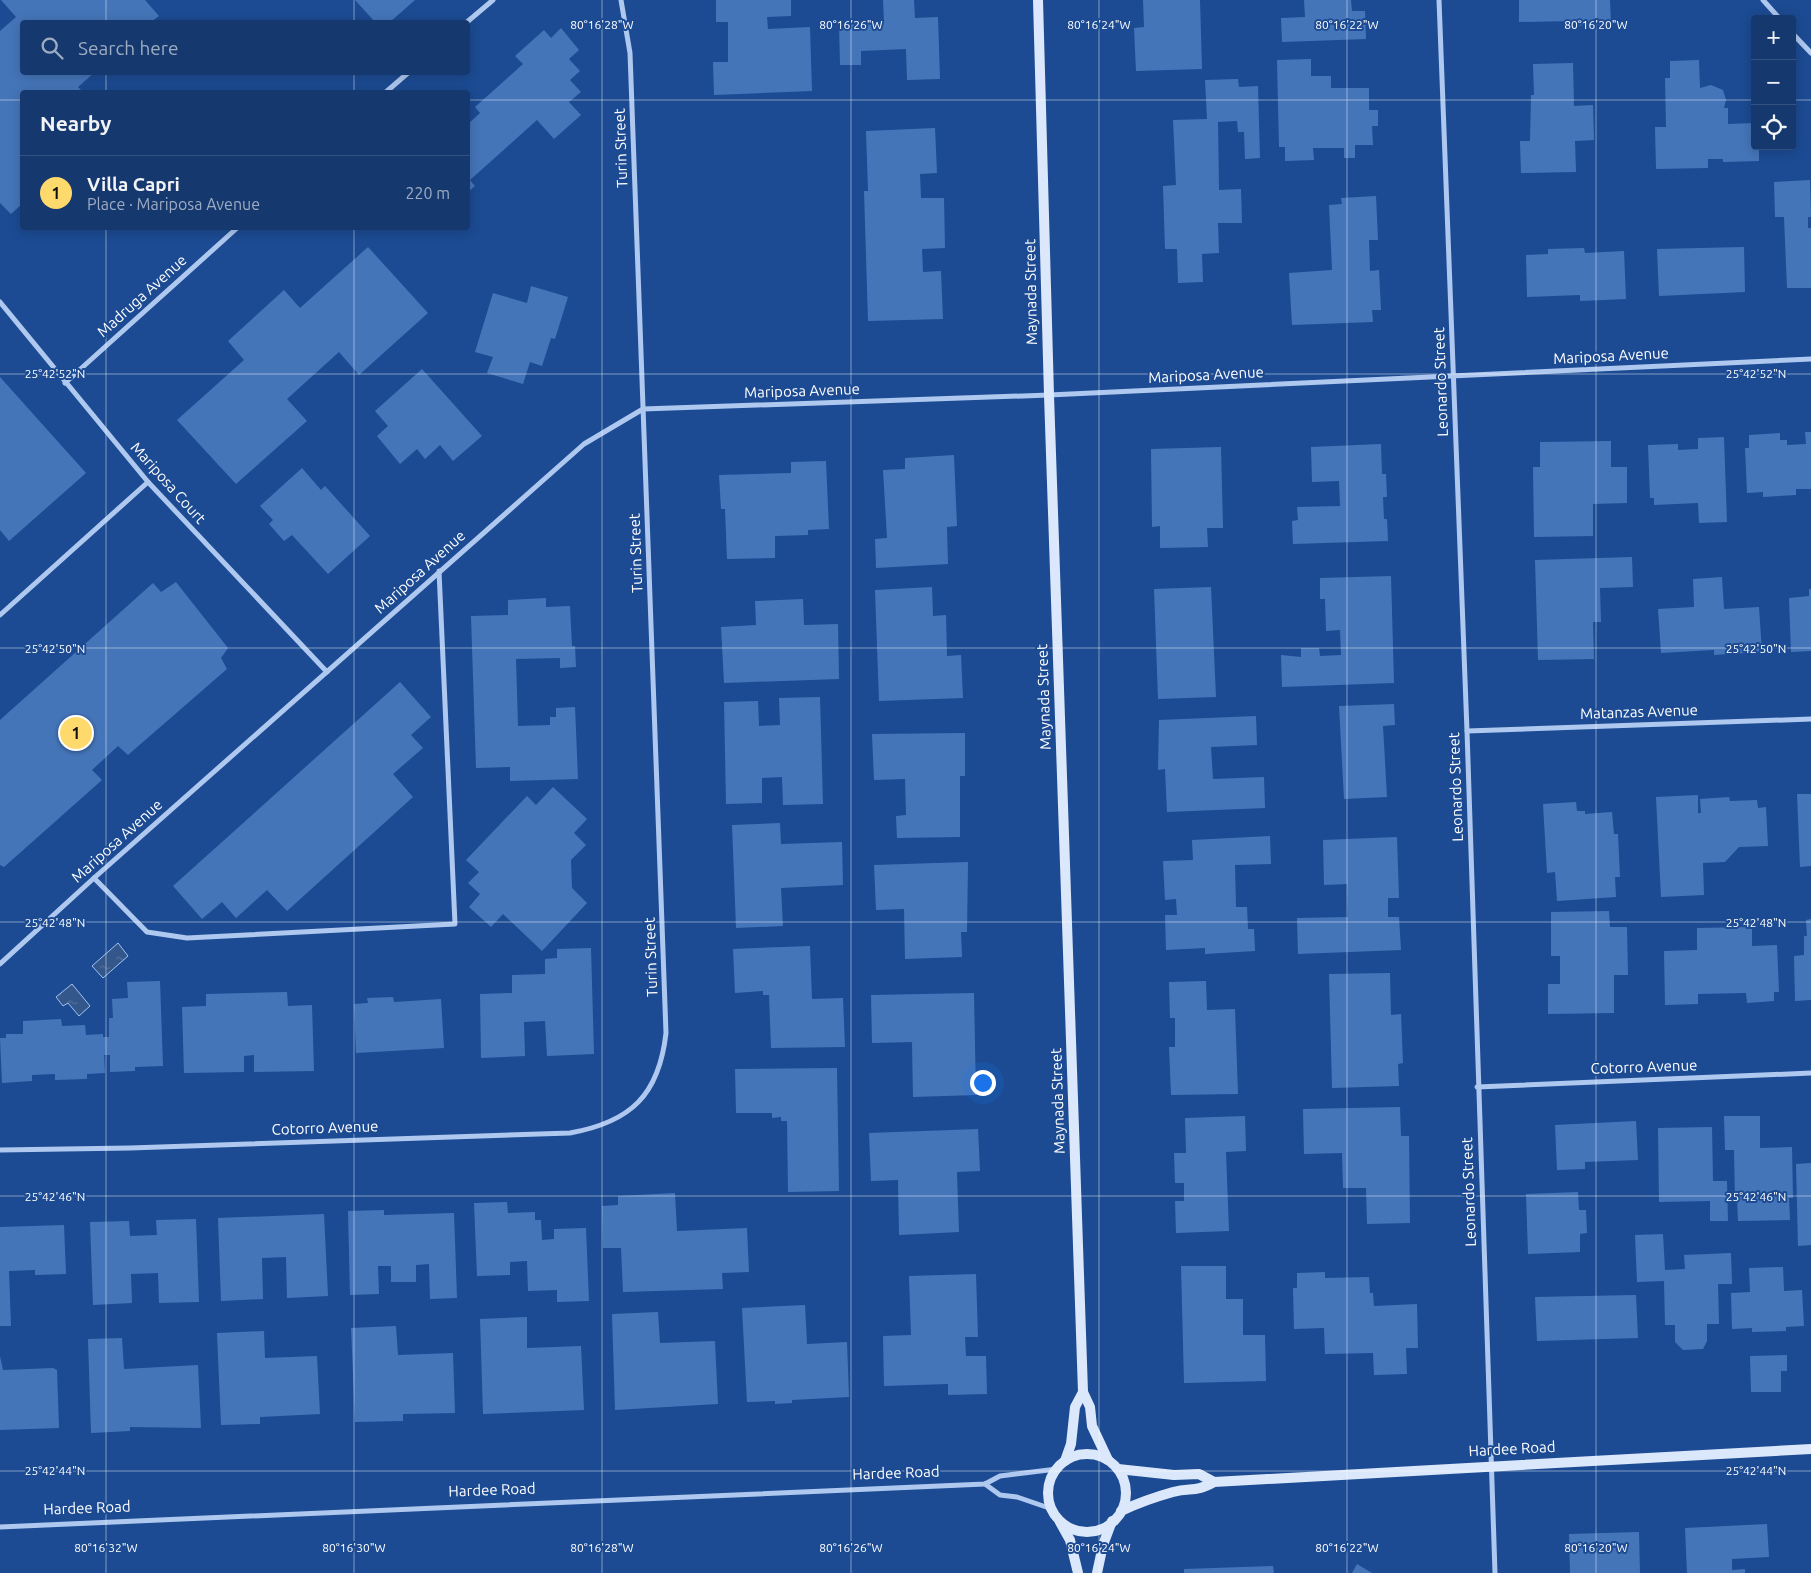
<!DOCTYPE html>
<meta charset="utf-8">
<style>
:root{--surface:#15386e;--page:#1e3f73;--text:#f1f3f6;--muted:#9dacc2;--line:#345281;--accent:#feda6c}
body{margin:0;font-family:Ubuntu,sans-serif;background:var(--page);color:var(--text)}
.controls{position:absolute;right:15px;top:15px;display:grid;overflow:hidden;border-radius:5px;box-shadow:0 2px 12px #0003}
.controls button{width:45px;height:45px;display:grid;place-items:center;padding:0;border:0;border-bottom:1px solid var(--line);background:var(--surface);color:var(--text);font:25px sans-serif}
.you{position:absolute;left:982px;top:1082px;width:18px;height:18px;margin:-12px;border:4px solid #fff;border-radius:50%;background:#1a73e8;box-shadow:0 0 0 8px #1a73e833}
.badge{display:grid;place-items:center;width:32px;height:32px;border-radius:50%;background:var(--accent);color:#111;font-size:16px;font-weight:700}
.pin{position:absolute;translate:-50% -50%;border:2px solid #fff;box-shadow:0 1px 5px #0006}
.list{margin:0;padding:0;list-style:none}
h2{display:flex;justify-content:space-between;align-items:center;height:65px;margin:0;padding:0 20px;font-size:21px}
h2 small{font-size:16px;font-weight:400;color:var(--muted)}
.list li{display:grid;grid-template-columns:32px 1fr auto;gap:15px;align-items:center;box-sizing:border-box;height:75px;padding:0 20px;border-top:1px solid var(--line)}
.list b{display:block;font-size:19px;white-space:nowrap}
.list p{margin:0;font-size:16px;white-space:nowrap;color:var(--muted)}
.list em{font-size:16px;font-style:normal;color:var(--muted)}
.icon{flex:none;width:28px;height:28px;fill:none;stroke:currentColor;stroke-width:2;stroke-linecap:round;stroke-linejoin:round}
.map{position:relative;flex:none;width:1811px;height:1573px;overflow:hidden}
.search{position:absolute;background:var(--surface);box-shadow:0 2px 12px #0003;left:20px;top:20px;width:450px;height:55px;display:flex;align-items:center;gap:12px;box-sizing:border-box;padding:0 18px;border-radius:5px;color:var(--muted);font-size:19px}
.panel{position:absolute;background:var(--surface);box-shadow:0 2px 12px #0003;left:20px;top:90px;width:450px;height:140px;border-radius:5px}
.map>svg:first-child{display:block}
</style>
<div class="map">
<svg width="1811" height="1573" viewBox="0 0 1811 1573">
<defs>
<pattern id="water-ripples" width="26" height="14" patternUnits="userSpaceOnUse" patternTransform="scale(1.25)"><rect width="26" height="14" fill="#34578b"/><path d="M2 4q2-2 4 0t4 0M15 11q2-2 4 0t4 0" fill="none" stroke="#52709c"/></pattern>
</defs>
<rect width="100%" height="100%" fill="#1c4b93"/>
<g fill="url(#water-ripples)" stroke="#a1c3f0">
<polygon points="118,943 128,956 103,978 92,966"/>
<polygon points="72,984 90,1006 79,1016 68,1003 63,1006 56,997"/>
</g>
<g fill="#4575b9">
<polygon points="1,0 145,0 159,16 151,22 22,22 22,72 95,72 78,87 83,92 22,92 22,204 11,214 0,203 0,31 16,17"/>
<polygon points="355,0 415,0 390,22 375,22"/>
<polygon points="716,0 791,0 791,16 767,17 768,29 810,27 812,91 714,95 713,62 728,62 728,22 716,22"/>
<polygon points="883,0 914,0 915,18 938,17 940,79 907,80 906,49 861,51 861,65 840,65 839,23 884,22"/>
<polygon points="1143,0 1200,0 1202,69 1136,71 1134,28 1144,27"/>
<polygon points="1304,0 1351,0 1352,11 1365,11 1366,39 1282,42 1281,18 1305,17"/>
<polygon points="1519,0 1610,0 1611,24 1571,26 1571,21 1519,22"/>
<polygon points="561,28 579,50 569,59 580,71 570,80 581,92 569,102 581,115 554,139 537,120 470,180 475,186 468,192 468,124 480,113 475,107 523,64 515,56 544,30 551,38"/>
<polygon points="1311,59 1311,76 1331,76 1331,88 1369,88 1369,110 1378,110 1378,126 1372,126 1373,145 1355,145 1355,158 1344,158 1344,148 1313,148 1314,160 1285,161 1285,147 1279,147 1277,60"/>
<polygon points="1699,60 1700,88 1711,85 1723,90 1726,100 1724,108 1728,108 1728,124 1755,123 1755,146 1759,146 1759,161 1723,162 1723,159 1708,159 1708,168 1656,169 1655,127 1666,127 1665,78 1670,78 1670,61"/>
<polygon points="1573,63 1574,106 1593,105 1594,140 1575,141 1576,172 1521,173 1520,141 1530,141 1531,95 1534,95 1533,64"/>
<polygon points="1238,79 1239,87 1258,86 1260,158 1245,159 1244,132 1238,132 1237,121 1218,122 1219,190 1241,189 1242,223 1218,223 1219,253 1202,254 1203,282 1178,283 1177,249 1165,249 1163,186 1176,185 1173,120 1207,119 1205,80"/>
<polygon points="935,128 937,173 920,174 921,198 944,198 945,248 922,249 923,272 941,271 943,319 868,321 864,191 868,191 866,131"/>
<polygon points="1810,180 1811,217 1808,217 1808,228 1811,228 1811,288 1787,288 1784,217 1775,217 1774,182"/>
<polygon points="1376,196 1378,240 1369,240 1370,271 1379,270 1381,310 1372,310 1373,322 1292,325 1289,273 1332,270 1329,205 1342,204 1341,198"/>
<polygon points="368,247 428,313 359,375 339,352 287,399 307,421 236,484 177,420 244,360 228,341 284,290 300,308"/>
<polygon points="1744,247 1745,292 1659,296 1657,249"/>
<polygon points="1584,248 1585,253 1624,251 1626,299 1580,301 1580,295 1527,297 1526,255 1548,254 1548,249"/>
<polygon points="531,286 568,297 555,339 551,338 542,366 530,362 523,384 487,373 493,357 475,352 493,293 527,303"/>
<polygon points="422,369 482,436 453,461 440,445 425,459 417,449 400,464 377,436 388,426 375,411"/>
<polygon points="0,377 86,473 9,541 0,530"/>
<polygon points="1805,432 1811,432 1811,489 1796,489 1796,495 1763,497 1763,492 1747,493 1745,448 1749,448 1749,435 1780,433 1780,440 1787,440 1787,445 1806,444"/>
<polygon points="1724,437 1727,522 1699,523 1698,503 1654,505 1654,498 1650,498 1648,445 1678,444 1678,450 1698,449 1698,438"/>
<polygon points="1611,441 1611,467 1627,467 1627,503 1593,504 1593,536 1534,537 1533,467 1540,467 1540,442"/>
<polygon points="1381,444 1382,474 1386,474 1387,497 1383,497 1384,519 1387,519 1388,541 1293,544 1292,521 1298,520 1297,507 1340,506 1339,481 1312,482 1311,447"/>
<polygon points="1221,447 1223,528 1207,528 1208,547 1160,548 1160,526 1152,527 1151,449"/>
<polygon points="954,455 957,526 947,527 948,564 876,568 875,539 887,538 883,470 905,469 905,458"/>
<polygon points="826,461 829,529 808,530 808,535 775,536 775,558 727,559 725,509 721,509 719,475 791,473 791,462"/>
<polygon points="302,468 321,490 325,486 370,536 328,574 292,535 284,541 269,524 273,520 260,506"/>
<polygon points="1632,557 1633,587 1600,588 1601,622 1593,622 1594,659 1538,660 1535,560"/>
<polygon points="1391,576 1394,683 1282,687 1281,655 1301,657 1301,648 1319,648 1320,656 1341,655 1340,630 1326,631 1325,599 1320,599 1320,578"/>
<polygon points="1722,577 1724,609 1759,607 1762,652 1714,655 1714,650 1661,653 1658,609 1694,607 1693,579"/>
<polygon points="176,582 228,648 221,658 227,669 128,755 118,746 92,770 102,780 4,867 0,865 0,720 153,583 161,592"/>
<polygon points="932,587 933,616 946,615 947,656 961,655 963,698 879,701 875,590"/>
<polygon points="1211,587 1216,697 1158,699 1154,589"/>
<polygon points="1809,589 1811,589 1811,651 1791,652 1789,598 1809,596"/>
<polygon points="546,598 546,607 570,606 572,646 575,646 576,667 560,668 560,658 516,659 518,726 550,725 550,717 556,717 556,708 575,707 578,779 510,781 510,767 476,768 471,616 508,615 508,600"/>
<polygon points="803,599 804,625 838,624 839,679 724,683 721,627 756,625 755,601"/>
<polygon points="400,682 431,717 411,735 423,748 393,774 413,797 287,911 267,890 236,918 222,902 202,919 173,886"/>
<polygon points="820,697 823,804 783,805 782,777 762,778 762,803 726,804 724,702 758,701 759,726 780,725 779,698"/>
<polygon points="1394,704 1395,725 1383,726 1387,797 1344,799 1339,706"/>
<polygon points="1256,716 1257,745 1211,747 1213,779 1264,777 1265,808 1167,812 1165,769 1158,770 1159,720"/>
<polygon points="965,733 965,776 960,776 960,837 897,838 896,816 906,815 905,779 874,780 872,734"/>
<polygon points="553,787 587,819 574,833 586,845 571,860 572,888 587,903 542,951 503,914 491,927 469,907 480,894 468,883 479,872 466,860 527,796 536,805"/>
<polygon points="1797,794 1811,794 1811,866 1800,867"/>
<polygon points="1698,795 1698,813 1701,813 1700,799 1729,797 1730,801 1757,800 1758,808 1766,807 1768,846 1739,847 1725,862 1703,863 1704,895 1661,897 1656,797"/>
<polygon points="1576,802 1577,811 1585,811 1585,814 1612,812 1614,834 1618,834 1620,877 1615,877 1616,897 1557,901 1555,872 1547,873 1543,804"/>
<polygon points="780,823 781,844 842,842 843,885 781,888 783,926 736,928 732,825"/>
<polygon points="1270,836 1271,864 1235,865 1236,907 1247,907 1248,929 1254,929 1255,951 1205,954 1205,948 1166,950 1165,915 1177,915 1176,899 1165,900 1163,861 1193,860 1192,840"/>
<polygon points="1397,837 1399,898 1388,898 1388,917 1399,917 1401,950 1298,954 1297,918 1348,917 1347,884 1324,885 1323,840"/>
<polygon points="968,862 967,932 961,932 962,957 905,959 904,909 876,910 874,865"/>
<polygon points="1609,911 1610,927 1627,927 1628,975 1614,975 1614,1013 1548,1014 1548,984 1560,984 1560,956 1551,956 1551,912"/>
<polygon points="1811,919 1811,1000 1795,1001 1794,956 1804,955 1804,936 1807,936 1806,920"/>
<polygon points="1752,927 1752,946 1777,945 1779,992 1774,992 1774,1001 1747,1003 1746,993 1698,994 1698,1004 1665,1005 1664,951 1697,950 1697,928"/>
<polygon points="810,946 812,999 843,998 845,1047 771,1048 769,995 763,995 763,991 735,993 733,949"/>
<polygon points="591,948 594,1054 547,1056 545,1021 524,1022 525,1056 481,1058 480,994 512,993 512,975 545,974 545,959 557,958 557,949"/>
<polygon points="1390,973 1391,1015 1401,1014 1403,1063 1398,1064 1399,1086 1332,1088 1329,974"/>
<polygon points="160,981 163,1066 135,1067 135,1071 110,1072 110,1055 104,1055 105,1073 87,1074 87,1079 55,1080 55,1074 32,1075 32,1081 2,1083 0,1038 6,1038 6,1034 23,1034 23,1021 61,1019 62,1026 85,1025 86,1035 103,1034 103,1037 109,1037 109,1018 113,1018 112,999 128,998 127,982"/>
<polygon points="1206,981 1207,1010 1235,1009 1238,1094 1171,1095 1169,1047 1175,1047 1175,1018 1170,1018 1169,982"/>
<polygon points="287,992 288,1006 312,1005 314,1071 254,1072 254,1055 244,1056 244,1072 184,1073 182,1007 206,1006 206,994"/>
<polygon points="974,993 976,1095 913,1097 912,1042 872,1043 871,995"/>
<polygon points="393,997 394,1002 441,999 444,1048 356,1053 354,1004 368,1003 367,998"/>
<polygon points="837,1068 839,1191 788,1192 787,1121 781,1121 781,1117 772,1118 772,1113 736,1113 735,1069"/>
<polygon points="1400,1107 1401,1136 1409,1136 1410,1223 1367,1224 1366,1188 1343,1188 1342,1153 1304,1154 1303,1109"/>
<polygon points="1245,1116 1246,1151 1226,1152 1229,1231 1176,1233 1175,1201 1184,1201 1184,1183 1175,1183 1174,1153 1186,1153 1185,1118"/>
<polygon points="1724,1116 1760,1116 1760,1148 1792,1147 1793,1198 1789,1198 1790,1220 1738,1221 1737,1199 1735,1200 1734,1150 1725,1150"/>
<polygon points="1636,1121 1638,1160 1585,1162 1585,1169 1557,1170 1555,1125"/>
<polygon points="1712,1127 1713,1181 1727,1181 1728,1221 1710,1221 1710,1201 1659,1202 1658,1128"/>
<polygon points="978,1129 980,1171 957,1172 959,1232 899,1235 898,1180 871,1181 869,1133"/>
<polygon points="1811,1163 1811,1245 1798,1246 1796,1164"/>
<polygon points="1578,1192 1579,1210 1586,1210 1587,1233 1580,1234 1580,1252 1528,1254 1526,1194"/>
<polygon points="675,1193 677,1231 747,1228 749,1272 722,1273 723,1289 623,1292 621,1248 603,1248 602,1206 618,1205 618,1196"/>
<polygon points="507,1202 508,1213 535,1212 535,1220 541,1220 542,1240 554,1239 554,1229 586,1228 589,1301 557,1302 557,1290 528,1291 527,1261 510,1262 510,1275 477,1276 474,1203"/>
<polygon points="384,1210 384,1215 454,1213 457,1298 430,1299 429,1264 416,1265 416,1282 391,1282 391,1266 378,1266 379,1294 350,1295 348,1211"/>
<polygon points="324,1214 328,1296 287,1298 286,1257 262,1258 263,1299 221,1301 218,1218"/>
<polygon points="196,1219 199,1302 159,1303 158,1273 131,1274 132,1303 93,1305 90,1222 129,1221 130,1236 157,1235 156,1220"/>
<polygon points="64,1225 66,1274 35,1275 35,1270 9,1271 11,1326 0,1326 0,1227"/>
<polygon points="1663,1234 1665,1270 1685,1269 1684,1255 1731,1253 1732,1284 1718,1284 1719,1324 1707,1324 1707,1341 1703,1349 1683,1350 1675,1342 1675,1325 1665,1325 1664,1281 1637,1282 1635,1235"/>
<polygon points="1181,1266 1226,1266 1226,1299 1243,1299 1243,1335 1265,1335 1266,1381 1184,1383"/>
<polygon points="1783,1267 1784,1291 1802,1290 1804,1326 1786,1327 1786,1331 1752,1332 1752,1328 1732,1329 1731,1293 1750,1292 1749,1268"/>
<polygon points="1325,1272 1325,1278 1369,1277 1370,1293 1373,1293 1374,1306 1417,1304 1418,1348 1406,1348 1407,1374 1374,1375 1373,1353 1325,1354 1324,1328 1294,1329 1293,1288 1297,1288 1297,1273"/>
<polygon points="976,1274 978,1337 965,1337 966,1356 986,1356 987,1394 948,1395 948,1384 884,1386 883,1336 911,1335 909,1276"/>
<polygon points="1636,1295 1638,1338 1537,1341 1535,1297"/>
<polygon points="805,1305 807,1344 847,1342 849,1397 792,1400 792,1403 775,1404 775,1401 747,1402 742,1308"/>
<polygon points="658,1312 660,1343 715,1341 718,1404 615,1410 612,1314"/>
<polygon points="527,1317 527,1348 581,1346 584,1410 483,1414 480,1319"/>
<polygon points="396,1326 398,1355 453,1353 455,1413 403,1414 403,1421 355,1422 351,1328"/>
<polygon points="264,1331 265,1358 317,1356 320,1414 260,1417 260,1424 221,1425 217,1333"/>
<polygon points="122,1338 124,1369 198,1365 201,1428 130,1427 130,1431 91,1433 88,1339"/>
<polygon points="1787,1355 1787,1371 1781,1371 1781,1392 1751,1392 1750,1356"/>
<polygon points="0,1356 3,1370 53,1368 57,1370 59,1428 0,1430"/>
<polygon points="1767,1524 1769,1557 1732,1559 1732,1570 1745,1569 1745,1573 1687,1573 1685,1528"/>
<polygon points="1639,1532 1640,1573 1570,1573 1569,1534"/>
<polygon points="1357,1564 1372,1573 1352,1573"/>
<polygon points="1273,1566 1274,1573 1184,1573 1184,1569"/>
</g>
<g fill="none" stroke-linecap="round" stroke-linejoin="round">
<g stroke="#aec8ef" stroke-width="5">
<polyline points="1439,0 1467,731 1495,1573"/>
<polyline points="1763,0 1780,19"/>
<polyline points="467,22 493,0"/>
<polyline points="1792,33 1811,53"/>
<polyline points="386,92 409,72"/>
<polyline points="0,302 148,482 327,672"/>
<polyline points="65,383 237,228"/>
<polyline points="0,615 148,482"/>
<polyline points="1467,731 1811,719"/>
<polyline points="94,878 147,932 187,938 455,924 439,571"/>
<polyline points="0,964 94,878 584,444 643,409 1049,395 1811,359"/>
<polyline points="1477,1087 1811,1073"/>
<path d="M0,1150L130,1148L570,1133C631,1122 659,1095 666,1033L630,53L621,0"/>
<polyline points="985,1484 1000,1495 1017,1497 1052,1509"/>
<polyline points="0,1527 985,1484 1000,1476 1057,1469"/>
</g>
<g stroke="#dbe7fa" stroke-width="10">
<polyline points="1038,0 1049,395 1083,1392 1090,1407 1092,1426 1108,1460"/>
<circle cx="1087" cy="1493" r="39"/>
<polyline points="1065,1461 1071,1444 1075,1407 1083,1392"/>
<polyline points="1118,1469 1174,1475 1199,1474 1214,1482"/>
<path d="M1121,1511C1138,1503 1155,1497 1173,1492C1192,1487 1194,1493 1214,1482L1811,1449"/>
<polyline points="1060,1522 1070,1540 1078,1573"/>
<polyline points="1097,1573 1103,1545 1112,1521"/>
</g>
</g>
<path fill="none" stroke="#fff" stroke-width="1" stroke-opacity="0.45" d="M106,0V22M354,0V22M602,0V1573M851,0V1573M1099,0V1573M1347,0V1573M1596,0V1573M106,72V92M354,72V92M0,100H22M468,100H1755M1792,100H1811M106,228V1573M354,228V1573M0,374H1811M0,648H1811M0,922H1811M0,1196H1811M0,1471H1811"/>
<g text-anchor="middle" stroke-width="4" stroke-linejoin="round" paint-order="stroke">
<g font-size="15" fill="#fff" stroke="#1c4b93">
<text transform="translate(621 148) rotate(-92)" y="5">Turin Street</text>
<text transform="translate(1031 292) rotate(-91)" y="5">Maynada Street</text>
<text transform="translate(142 296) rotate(-42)" y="5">Madruga Avenue</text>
<text transform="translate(1611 356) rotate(-3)" y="5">Mariposa Avenue</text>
<text transform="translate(1206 375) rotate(-3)" y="5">Mariposa Avenue</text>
<text transform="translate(1441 382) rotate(-92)" y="5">Leonardo Street</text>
<text transform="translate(802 391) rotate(-2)" y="5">Mariposa Avenue</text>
<text transform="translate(168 483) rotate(48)" y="5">Mariposa Court</text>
<text transform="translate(636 553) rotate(-92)" y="5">Turin Street</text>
<text transform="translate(420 572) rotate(-42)" y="5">Mariposa Avenue</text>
<text transform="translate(1044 697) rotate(-92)" y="5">Maynada Street</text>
<text transform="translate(1639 712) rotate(-2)" y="5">Matanzas Avenue</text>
<text transform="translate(1456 787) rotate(-92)" y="5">Leonardo Street</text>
<text transform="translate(117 841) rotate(-42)" y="5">Mariposa Avenue</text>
<text transform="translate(651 957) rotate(-92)" y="5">Turin Street</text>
<text transform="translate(1644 1067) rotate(-2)" y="5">Cotorro Avenue</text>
<text transform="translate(1058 1101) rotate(-92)" y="5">Maynada Street</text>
<text transform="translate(325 1128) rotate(-2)" y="5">Cotorro Avenue</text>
<text transform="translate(1469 1192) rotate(-92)" y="5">Leonardo Street</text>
<text transform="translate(1512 1449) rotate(-3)" y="5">Hardee Road</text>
<text transform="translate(896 1473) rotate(-2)" y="5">Hardee Road</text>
<text transform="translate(492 1490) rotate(-2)" y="5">Hardee Road</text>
<text transform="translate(87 1508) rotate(-2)" y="5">Hardee Road</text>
</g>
</g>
<g font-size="12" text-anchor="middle" fill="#fff" stroke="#1c4b93" stroke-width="4" stroke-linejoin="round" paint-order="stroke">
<text x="602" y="29">80°16'28"W</text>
<text x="851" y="29">80°16'26"W</text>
<text x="1099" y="29">80°16'24"W</text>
<text x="1347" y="29">80°16'22"W</text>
<text x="1596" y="29">80°16'20"W</text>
<text x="55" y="378">25°42'52"N</text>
<text x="1756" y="378">25°42'52"N</text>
<text x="55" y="653">25°42'50"N</text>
<text x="1756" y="653">25°42'50"N</text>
<text x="55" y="927">25°42'48"N</text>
<text x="1756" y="927">25°42'48"N</text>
<text x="55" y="1201">25°42'46"N</text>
<text x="1756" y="1201">25°42'46"N</text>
<text x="55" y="1475">25°42'44"N</text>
<text x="1756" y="1475">25°42'44"N</text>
<text x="106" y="1552">80°16'32"W</text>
<text x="354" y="1552">80°16'30"W</text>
<text x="602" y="1552">80°16'28"W</text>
<text x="851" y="1552">80°16'26"W</text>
<text x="1099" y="1552">80°16'24"W</text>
<text x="1347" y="1552">80°16'22"W</text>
<text x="1596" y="1552">80°16'20"W</text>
</g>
</svg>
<div class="controls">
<button>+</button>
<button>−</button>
<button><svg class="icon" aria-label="locate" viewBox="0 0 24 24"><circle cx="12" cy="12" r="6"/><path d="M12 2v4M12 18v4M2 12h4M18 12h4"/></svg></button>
</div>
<div class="you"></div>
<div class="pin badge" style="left:76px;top:733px">1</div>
<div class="search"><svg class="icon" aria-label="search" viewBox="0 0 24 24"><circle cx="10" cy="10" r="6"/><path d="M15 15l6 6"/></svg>Search here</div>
<section class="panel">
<h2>Nearby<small></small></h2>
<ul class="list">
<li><span class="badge">1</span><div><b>Villa Capri</b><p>Place · Mariposa Avenue</p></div><em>220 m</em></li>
</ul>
</section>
</div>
